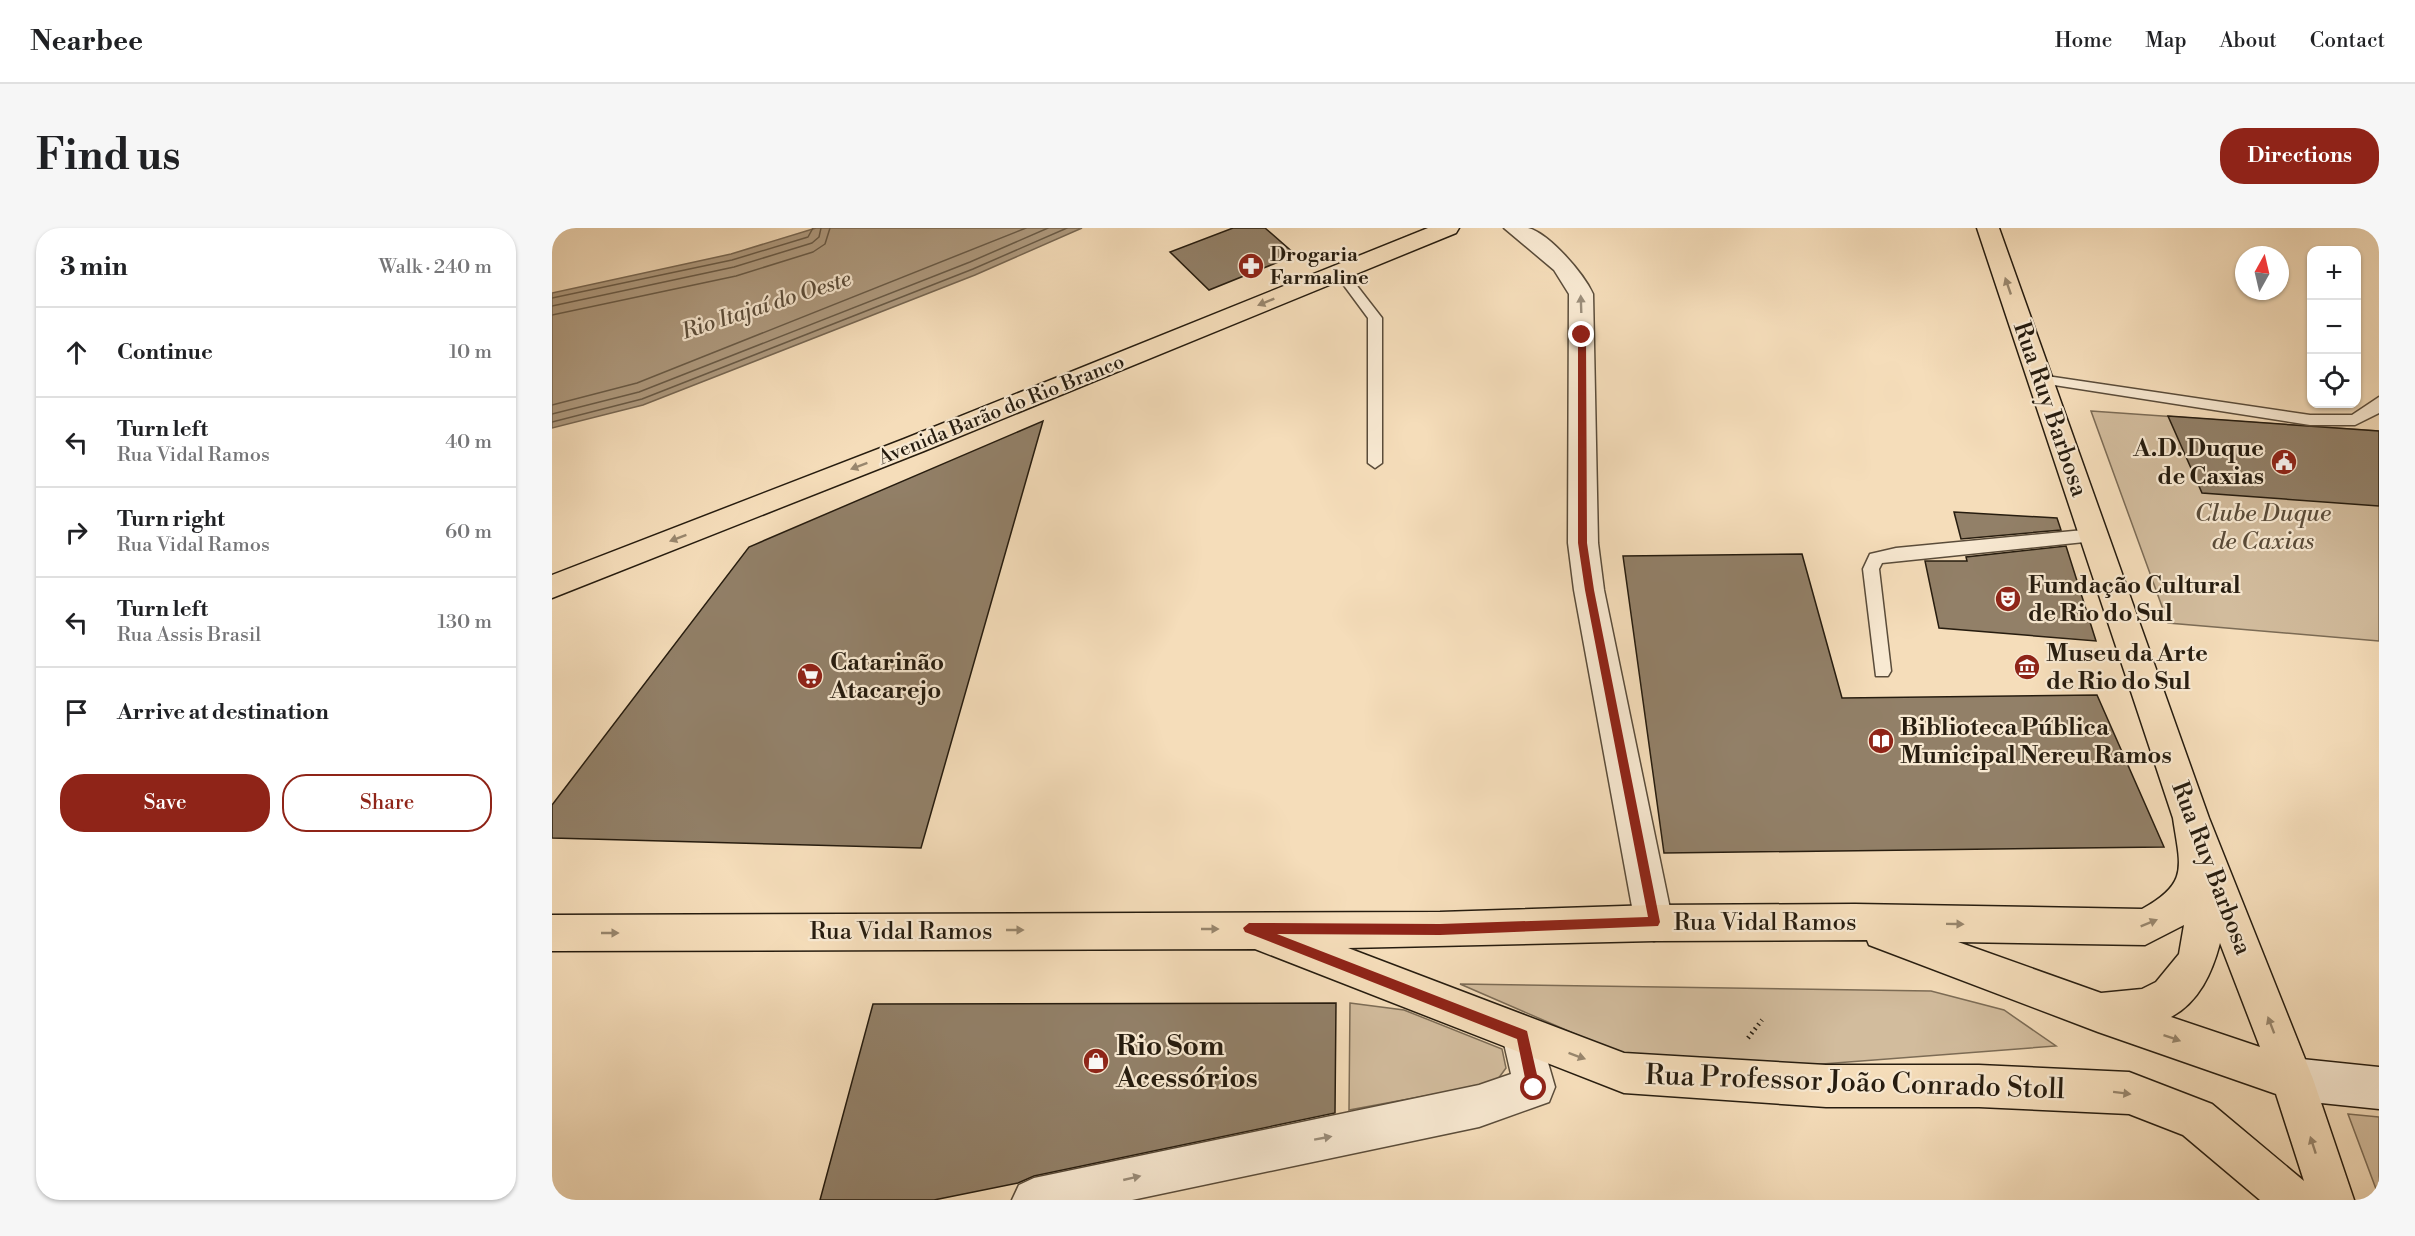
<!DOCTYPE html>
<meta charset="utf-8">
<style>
:root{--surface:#fff;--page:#f6f6f6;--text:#202124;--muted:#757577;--line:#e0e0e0;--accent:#8f2418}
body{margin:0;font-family:"Libre Bodoni",serif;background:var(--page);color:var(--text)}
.controls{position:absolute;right:18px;top:18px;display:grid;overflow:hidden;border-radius:12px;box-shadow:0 2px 4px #0004}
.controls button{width:54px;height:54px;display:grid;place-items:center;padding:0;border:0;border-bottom:2px solid var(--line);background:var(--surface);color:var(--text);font:30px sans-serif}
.compass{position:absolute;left:1683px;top:18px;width:54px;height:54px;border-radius:50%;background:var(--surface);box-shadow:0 2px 4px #0004;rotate:8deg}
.stop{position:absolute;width:18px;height:18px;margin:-14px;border:4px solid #8f2418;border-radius:50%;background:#fff}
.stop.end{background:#8f2418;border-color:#fff;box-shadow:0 2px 6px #0008}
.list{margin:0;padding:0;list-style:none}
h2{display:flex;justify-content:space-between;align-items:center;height:78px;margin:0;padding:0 24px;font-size:26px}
h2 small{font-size:20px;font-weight:400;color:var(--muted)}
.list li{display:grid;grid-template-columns:39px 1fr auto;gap:18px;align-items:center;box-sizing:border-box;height:90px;padding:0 24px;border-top:2px solid var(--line)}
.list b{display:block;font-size:22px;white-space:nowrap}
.list p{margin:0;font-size:20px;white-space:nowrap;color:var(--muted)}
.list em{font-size:20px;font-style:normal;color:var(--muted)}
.actions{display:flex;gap:12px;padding:18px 24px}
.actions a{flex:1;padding:14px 0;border:2px solid var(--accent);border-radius:24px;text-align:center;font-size:21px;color:var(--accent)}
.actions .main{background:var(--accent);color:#fff}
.icon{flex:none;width:33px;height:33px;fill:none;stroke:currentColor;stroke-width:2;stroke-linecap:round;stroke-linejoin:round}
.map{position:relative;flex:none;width:1827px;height:972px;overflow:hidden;border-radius:24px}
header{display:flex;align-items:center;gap:36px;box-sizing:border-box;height:84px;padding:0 30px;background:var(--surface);border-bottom:2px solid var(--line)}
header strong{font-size:28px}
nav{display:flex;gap:33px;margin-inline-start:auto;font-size:21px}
.intro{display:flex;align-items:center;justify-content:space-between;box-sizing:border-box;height:144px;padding:0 36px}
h1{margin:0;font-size:42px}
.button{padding:15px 27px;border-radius:24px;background:var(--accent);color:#fff;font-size:21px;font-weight:700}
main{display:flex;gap:36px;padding:0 36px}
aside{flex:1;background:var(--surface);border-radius:24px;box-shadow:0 2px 4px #0004}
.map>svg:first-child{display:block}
</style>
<header>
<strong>Nearbee</strong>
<nav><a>Home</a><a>Map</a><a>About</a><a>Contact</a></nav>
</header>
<div class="intro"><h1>Find us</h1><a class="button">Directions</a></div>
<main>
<aside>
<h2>3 min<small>Walk · 240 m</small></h2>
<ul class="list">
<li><svg class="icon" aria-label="ahead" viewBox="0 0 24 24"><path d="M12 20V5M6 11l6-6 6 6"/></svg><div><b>Continue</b></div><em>10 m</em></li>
<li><svg class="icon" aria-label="left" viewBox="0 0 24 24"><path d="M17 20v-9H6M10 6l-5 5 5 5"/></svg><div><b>Turn left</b><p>Rua Vidal Ramos</p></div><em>40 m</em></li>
<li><svg class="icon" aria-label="right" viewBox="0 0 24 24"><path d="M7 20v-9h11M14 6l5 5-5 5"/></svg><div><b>Turn right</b><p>Rua Vidal Ramos</p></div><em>60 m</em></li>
<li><svg class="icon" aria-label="left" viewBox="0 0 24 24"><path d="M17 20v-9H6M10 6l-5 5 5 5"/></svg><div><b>Turn left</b><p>Rua Assis Brasil</p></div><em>130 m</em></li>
<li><svg class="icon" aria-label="arrive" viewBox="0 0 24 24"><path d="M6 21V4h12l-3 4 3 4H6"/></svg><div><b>Arrive at destination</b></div></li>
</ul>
<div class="actions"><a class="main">Save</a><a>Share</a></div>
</aside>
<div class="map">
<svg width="1827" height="972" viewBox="0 0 1827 972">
<rect width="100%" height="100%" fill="#f5ddba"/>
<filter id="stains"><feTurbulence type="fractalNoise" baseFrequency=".00333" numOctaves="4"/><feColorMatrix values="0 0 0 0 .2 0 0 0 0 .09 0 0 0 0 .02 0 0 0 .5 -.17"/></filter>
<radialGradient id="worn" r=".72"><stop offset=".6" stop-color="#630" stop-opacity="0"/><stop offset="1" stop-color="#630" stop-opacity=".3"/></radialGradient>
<g fill="#d2bc9d" stroke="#7c6c56" stroke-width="1.5">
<polygon points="1539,183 1827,203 1827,413 1616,395"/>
<polygon points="908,756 1379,763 1452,782 1504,818 1231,839 1081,831"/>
<polygon points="798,775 852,782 950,821 954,840 943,855 797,882"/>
<polygon points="1796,886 1827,889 1827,969"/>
</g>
<polygon fill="#af9b80" stroke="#786853" stroke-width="1.5" points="264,0 530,0 423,47 91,177 0,200 0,65 179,26"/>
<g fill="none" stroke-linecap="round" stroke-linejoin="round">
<g stroke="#6a5c48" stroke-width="1.5">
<polyline points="0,70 180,32 256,9 261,0"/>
<polyline points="0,78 182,39 260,15 267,9 269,0"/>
<polyline points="0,87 184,48 261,24 273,16 278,0"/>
<polyline points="0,177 85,155 474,0"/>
<polyline points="0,186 87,164 418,34 496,0"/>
<polyline points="0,194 90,171 421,41 515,0"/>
</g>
</g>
<g fill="#928068" stroke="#261c0f" stroke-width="1.5">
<polygon points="681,0 713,0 744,27 657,62 618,24"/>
<polygon points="1616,188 1827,203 1827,278 1650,265"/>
<polygon points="491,193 369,620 0,610 0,577 197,319"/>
<polygon points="1402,284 1505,290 1509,302 1409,311"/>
<polygon points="1514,318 1544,413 1387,400 1373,333 1415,333 1414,329"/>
<polygon points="1250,326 1290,470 1545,467 1612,619 1112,625 1071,328"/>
<polygon points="784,775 783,885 482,948 466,955 382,972 268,972 321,776"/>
</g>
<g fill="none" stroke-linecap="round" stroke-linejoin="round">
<g stroke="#5a4c3a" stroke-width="3">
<g id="service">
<polygon points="788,40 792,41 830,90 830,235 823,240 816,235 816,90 782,44"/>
<polygon points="1488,147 1758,187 1800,187 1827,169 1827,185 1803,197 1758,197 1483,154 1481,151"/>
<polygon points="1542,301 1550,307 1542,313 1330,335 1327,341 1339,443 1336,448 1324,448 1311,341 1318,326 1344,320"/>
</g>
</g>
<g stroke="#5a4c3a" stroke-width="3">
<g id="minor">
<path d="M952,0C959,0 968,0 976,0C997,5 1032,46 1041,66L1046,315L1052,362L1121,695L1115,708L1102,713L1089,708L1083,695L1022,362L1016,315L1017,66L1002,42Z"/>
<polygon points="970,787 984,793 1003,859 997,874 927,899 580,972 460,972 467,957 482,950 927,857 959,846 950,807 956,793"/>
</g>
</g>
<g stroke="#261c0f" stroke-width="3">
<polygon id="secondary" points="1740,830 1827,839 1827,881 1740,872 1725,866 1719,851 1725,836"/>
</g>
<g stroke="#261c0f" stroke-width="3">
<g id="primary">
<polygon points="876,0 907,0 904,5 372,223 0,370 0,347 352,211"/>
<path d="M1425,0H1447L1657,590L1761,851L1802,972H1708L1631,907L1577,886L1427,879H1274L1072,865L703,721L0,723V687L888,684L1102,677L1303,676L1590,681C1638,655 1628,638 1621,590ZM1632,697L1627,726L1604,754L1590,761L1549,765L1406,714L1593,717ZM1315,712L1317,717L1546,804L1724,866L1752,953L1660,876L1577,844L1427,837H1274L1072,825L796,720L1102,713ZM1668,715L1708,819L1619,789C1647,774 1660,745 1668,715Z"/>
</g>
</g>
<polyline stroke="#261c0f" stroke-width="4.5" stroke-dasharray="1.5 4" stroke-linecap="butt" points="1196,810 1210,792"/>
<use href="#service" fill="#f8e9d2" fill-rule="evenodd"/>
<use href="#minor" fill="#f8e9d2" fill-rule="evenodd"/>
<use href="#secondary" fill="#f8e9d2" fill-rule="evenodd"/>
<use href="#primary" fill="#f5ddba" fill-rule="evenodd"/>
</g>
<defs><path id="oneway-solid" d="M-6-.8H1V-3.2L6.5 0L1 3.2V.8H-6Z" transform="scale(1.5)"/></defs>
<g fill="#98866d">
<use href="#oneway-solid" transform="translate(1456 58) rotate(-109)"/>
<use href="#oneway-solid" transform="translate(714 74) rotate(158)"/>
<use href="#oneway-solid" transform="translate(307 238) rotate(159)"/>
<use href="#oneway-solid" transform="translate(126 310) rotate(159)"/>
<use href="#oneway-solid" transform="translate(1597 695) rotate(-22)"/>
<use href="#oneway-solid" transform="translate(1403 696) rotate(1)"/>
<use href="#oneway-solid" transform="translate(658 701)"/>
<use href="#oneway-solid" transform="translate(463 702)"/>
<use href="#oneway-solid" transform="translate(58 705)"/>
<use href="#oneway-solid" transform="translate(1719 797) rotate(-111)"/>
<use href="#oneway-solid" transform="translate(1620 810) rotate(19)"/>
<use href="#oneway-solid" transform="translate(1025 828) rotate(20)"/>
<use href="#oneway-solid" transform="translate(1570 865) rotate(7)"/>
<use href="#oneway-solid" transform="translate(1761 917) rotate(-108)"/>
</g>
<g fill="#9a8d7a">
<use href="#oneway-solid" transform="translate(1029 76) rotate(-92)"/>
<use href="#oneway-solid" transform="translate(771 910) rotate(-10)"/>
<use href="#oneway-solid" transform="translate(580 950) rotate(-13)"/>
</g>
<polygon fill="#8f2418" points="1030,105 1034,107 1035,315 1042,362 1108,694 1106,698 888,707 725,706 975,803 988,860 982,866 975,860 965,811 693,704 691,700 697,695 888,696 1096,689 1033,362 1026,315 1026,107"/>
<defs>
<g id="pharmacy-disc" transform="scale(1.35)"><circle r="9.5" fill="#8f2418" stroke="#f8e9d2"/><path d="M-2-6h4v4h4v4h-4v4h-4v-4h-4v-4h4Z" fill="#fff"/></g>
<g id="civic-disc" transform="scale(1.35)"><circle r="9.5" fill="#8f2418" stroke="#f8e9d2"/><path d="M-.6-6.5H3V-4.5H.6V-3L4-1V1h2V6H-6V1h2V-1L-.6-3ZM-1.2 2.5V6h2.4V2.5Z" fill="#fff"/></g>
<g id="theatre-disc" transform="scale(1.35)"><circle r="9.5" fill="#8f2418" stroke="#f8e9d2"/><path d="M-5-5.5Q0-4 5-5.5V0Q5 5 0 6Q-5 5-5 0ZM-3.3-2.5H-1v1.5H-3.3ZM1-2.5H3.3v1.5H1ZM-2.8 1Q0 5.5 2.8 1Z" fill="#fff"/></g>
<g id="museum-disc" transform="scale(1.35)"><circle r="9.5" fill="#8f2418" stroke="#f8e9d2"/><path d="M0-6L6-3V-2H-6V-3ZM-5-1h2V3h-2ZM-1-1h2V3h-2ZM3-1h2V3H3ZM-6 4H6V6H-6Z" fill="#fff"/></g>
<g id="supermarket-disc" transform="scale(1.35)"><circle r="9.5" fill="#8f2418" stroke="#f8e9d2"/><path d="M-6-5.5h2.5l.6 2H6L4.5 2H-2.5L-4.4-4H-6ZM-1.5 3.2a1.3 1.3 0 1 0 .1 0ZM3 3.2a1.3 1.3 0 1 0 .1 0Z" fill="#fff"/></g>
<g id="library-disc" transform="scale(1.35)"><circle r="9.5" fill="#8f2418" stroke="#f8e9d2"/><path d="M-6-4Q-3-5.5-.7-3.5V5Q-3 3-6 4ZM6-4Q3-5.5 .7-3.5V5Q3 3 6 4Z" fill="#fff"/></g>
<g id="shop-disc" transform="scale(1.35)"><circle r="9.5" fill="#8f2418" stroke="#f8e9d2"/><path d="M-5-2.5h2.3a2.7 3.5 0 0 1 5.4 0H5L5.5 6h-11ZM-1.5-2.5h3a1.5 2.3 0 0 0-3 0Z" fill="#fff"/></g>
</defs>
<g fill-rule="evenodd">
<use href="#pharmacy-disc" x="699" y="38"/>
<use href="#civic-disc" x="1732" y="234"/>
<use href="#theatre-disc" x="1456" y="371"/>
<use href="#museum-disc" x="1475" y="439"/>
<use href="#supermarket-disc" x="258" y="448"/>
<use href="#library-disc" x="1329" y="513"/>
<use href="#shop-disc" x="544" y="833"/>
</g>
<g text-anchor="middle" stroke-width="4.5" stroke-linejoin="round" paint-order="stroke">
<g font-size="20" font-weight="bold" fill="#261c0f" stroke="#f8e9d2" text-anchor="start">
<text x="718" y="33">Drogaria<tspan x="718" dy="23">Farmaline</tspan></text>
</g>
<g font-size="20" fill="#261c0f" stroke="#f8e9d2">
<text transform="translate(449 181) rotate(-22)" y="7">Avenida Barão do Rio Branco</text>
</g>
<g font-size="22" font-style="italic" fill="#5d4f3c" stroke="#f8e9d2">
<text transform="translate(214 76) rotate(-18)" y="8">Rio Itajaí do Oeste</text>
</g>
<g font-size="24" fill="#261c0f" stroke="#f8e9d2">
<text transform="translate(1499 181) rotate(71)" y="8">Rua Ruy Barbosa</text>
<text transform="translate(1660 640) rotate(69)" y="8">Rua Ruy Barbosa</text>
<text x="1213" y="702">Rua Vidal Ramos</text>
<text x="349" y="711">Rua Vidal Ramos</text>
</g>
<g font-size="24" font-weight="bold" fill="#261c0f" stroke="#f8e9d2" text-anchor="start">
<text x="1712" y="228" text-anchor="end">A.D. Duque<tspan x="1712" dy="28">de Caxias</tspan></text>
<text x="1476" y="365">Fundação Cultural<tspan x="1476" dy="28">de Rio do Sul</tspan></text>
<text x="1494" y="433">Museu da Arte<tspan x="1494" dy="28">de Rio do Sul</tspan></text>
<text x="278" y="442">Catarinão<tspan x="278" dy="28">Atacarejo</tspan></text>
<text x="1348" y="507">Biblioteca Pública<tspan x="1348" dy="28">Municipal Nereu Ramos</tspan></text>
</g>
<g font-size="24" font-style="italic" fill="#5a4c3a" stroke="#f8e9d2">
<text x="1711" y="293">Clube Duque<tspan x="1711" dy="28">de Caxias</tspan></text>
</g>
<g font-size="28" font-weight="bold" fill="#261c0f" stroke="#f8e9d2" text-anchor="start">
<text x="564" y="827">Rio Som<tspan x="564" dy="32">Acessórios</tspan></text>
</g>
<g font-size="28" fill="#261c0f" stroke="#f8e9d2">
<text transform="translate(1303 853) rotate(2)" y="10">Rua Professor João Conrado Stoll</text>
</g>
</g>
<rect width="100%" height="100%" filter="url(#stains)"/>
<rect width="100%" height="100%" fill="url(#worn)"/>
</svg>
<div class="controls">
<button>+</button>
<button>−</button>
<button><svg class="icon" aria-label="locate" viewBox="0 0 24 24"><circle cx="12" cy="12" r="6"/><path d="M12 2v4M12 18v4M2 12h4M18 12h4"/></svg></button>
</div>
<svg class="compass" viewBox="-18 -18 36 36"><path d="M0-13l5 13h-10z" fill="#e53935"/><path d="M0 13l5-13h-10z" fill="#757577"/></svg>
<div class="stop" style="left:982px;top:860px"></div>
<div class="stop end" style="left:1030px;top:107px"></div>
</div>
</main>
